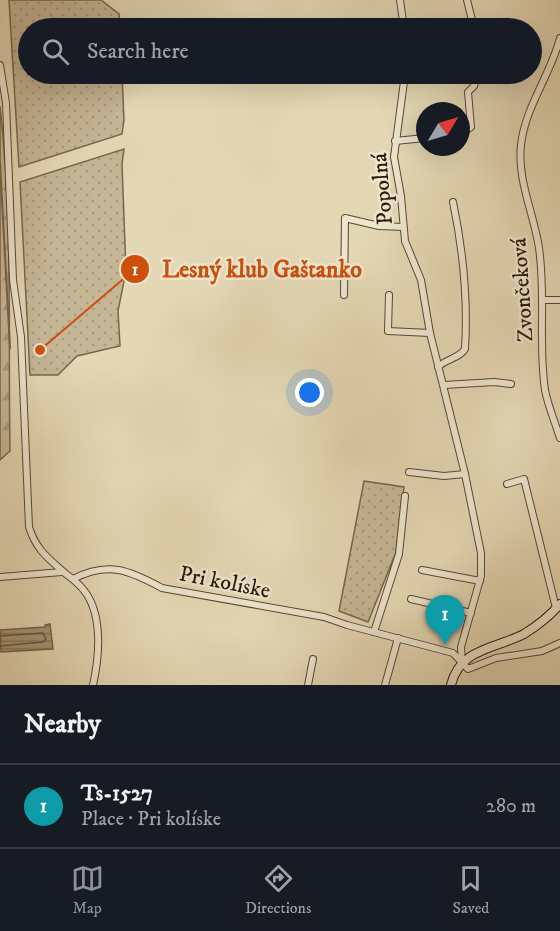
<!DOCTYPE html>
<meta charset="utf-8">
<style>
:root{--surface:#171b24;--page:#242831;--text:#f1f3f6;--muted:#9ea1a6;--line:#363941;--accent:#8c9099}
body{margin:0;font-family:"IM FELL DW Pica",serif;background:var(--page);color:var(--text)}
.compass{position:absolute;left:416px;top:102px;width:54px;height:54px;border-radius:50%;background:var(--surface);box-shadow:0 6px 24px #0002;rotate:52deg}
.you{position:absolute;left:310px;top:393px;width:21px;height:21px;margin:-15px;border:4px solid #fff;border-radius:50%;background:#1a73e8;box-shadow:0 0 0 9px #1a73e833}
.badge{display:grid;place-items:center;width:39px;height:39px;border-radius:50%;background:var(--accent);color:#fff;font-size:20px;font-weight:700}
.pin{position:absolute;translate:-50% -50px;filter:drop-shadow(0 2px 3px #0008)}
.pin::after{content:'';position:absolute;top:32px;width:21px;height:18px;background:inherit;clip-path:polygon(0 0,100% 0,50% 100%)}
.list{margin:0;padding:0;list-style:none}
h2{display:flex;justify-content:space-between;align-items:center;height:78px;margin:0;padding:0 24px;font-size:26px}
h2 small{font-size:20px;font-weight:400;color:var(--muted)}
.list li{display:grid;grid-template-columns:39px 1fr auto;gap:18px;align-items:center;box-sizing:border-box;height:84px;padding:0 24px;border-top:2px solid var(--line)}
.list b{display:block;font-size:22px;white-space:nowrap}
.list p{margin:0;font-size:20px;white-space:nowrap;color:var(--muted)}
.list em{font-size:20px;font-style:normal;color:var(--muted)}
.icon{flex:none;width:33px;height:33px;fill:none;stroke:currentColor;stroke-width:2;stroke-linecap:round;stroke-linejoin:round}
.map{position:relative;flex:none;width:560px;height:685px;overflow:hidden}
.search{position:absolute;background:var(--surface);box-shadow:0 6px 24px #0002;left:18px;right:18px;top:18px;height:66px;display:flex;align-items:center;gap:15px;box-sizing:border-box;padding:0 21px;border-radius:33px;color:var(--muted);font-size:22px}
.sheet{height:162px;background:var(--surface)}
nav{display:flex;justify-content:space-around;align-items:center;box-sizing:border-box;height:84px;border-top:2px solid var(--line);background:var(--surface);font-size:16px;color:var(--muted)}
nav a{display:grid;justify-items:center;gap:3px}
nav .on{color:var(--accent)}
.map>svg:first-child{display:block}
</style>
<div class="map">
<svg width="560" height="685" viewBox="0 0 560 685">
<defs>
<pattern id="grass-dots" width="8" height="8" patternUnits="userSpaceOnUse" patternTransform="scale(1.5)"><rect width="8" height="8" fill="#c5b696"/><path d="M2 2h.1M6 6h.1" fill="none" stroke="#a99c80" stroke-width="1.8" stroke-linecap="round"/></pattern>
<pattern id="forest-firs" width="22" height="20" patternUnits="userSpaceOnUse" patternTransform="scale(1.5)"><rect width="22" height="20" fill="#c5b696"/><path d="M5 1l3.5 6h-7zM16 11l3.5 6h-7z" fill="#a99c80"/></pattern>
<pattern id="water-rules" width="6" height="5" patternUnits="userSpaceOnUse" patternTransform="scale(1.5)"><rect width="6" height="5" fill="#a59678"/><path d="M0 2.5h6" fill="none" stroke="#877960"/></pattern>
</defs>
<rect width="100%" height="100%" fill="#e4d7b4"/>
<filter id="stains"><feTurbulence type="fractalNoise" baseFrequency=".00333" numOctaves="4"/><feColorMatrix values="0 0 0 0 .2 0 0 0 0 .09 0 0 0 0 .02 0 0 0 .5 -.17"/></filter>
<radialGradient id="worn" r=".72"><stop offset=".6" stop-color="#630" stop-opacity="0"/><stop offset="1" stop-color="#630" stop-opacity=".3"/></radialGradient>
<g fill="url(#grass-dots)" stroke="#78664c" stroke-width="1.5">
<polygon points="9,0 101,0 119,14 120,28 28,28 28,74 122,74 124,120 122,134 19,167"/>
<polygon points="124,149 122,164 126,271 118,311 120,346 77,356 58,375 30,375 20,182"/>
<polygon points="364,481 404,487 396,552 368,622 339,611"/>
</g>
<path fill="url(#forest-firs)" stroke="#78664c" stroke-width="1.5" d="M0,106C13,220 8,336 10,451L0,460Z"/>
<polygon fill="url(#water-rules)" stroke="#746349" stroke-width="1.5" points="50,624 53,649 1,652 0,630 45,627 45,625"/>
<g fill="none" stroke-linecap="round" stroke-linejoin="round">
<polyline stroke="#68563e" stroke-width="1.5" points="0,636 43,633 46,639 43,642 0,646"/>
<polyline stroke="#746349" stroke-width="2" points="0,163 10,348"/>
<g stroke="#59472f" stroke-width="8">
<g id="street">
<polyline points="400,0 404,28"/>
<polyline points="467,0 474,28"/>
<path d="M560,38C551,74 525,107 521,145C517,180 534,214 539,248C546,295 538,343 545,390C548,406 555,422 560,438"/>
<path d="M0,65L6,103L13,280L21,337L29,527C36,550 49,559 66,574C73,579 81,586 86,593C103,618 99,658 93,685"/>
<polyline points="405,74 394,157 401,196 405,241 421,280 430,333 465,474 481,553 481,576 461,647 462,663"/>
<polyline points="461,134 471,127 468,92 474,86 477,74"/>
<polyline points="395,141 425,138"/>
<polyline points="344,295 345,218 379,226 403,227"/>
<polyline points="389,295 388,331 430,333"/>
<polyline points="542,300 560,300"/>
<path d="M438,367C446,359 460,358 465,349C468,300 463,250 453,202"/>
<polyline points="444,385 494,382 511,384"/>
<polyline points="409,472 444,476 465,474"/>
<polyline points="507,484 524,479 556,608"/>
<polyline points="422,570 480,581"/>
<polyline points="0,577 62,572"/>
<path d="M73,579C108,561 129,570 162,588L324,617L347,625L453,653L468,669L496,658L542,651L560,643"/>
<polyline points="411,599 471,613"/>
<polyline points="374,632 399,554 405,496"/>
<polyline points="308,685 313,659"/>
<polyline points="385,685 398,638"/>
</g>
</g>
<g stroke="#2b1703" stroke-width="10">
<path id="secondary" d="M451,685C460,648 495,649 524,634C537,626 550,616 560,604"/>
</g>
<use href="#street" stroke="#ede5ce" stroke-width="6"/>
<use href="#secondary" stroke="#ede5ce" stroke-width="8"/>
</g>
<g text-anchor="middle" stroke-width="5" stroke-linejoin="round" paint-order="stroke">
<g font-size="22" fill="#2b1703" stroke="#ede5ce">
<text transform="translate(381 189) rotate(-95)" y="8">Popolná</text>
<text transform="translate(521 290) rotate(-94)" y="8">Zvončeková</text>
<text transform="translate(225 581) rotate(11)" y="8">Pri kolíske</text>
</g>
</g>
<path fill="none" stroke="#cc4f0b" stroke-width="2" d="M40 350L135 269"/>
<g fill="#cc4f0b" stroke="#ede5ce" stroke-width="2">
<circle cx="40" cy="350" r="6"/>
<circle cx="135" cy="269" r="15"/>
</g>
<g font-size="18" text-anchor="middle" font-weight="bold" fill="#fff">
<text x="135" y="275">1</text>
</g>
<g font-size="24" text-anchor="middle" font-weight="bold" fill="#cc4f0b" stroke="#ede5ce" stroke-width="5" stroke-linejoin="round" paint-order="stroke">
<text x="262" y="277">Lesný klub Gaštanko</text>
</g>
<rect width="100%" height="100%" filter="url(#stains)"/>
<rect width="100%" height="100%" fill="url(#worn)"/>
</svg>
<svg class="compass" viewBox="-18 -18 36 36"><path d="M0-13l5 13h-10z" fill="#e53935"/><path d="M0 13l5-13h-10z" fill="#9ea1a6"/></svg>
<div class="you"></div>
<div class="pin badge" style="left:445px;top:645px;background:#0f9aa8">1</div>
<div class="search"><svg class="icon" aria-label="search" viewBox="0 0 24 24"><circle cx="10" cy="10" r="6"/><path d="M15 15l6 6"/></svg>Search here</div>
</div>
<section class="sheet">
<h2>Nearby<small></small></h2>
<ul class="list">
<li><span class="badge" style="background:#0f9aa8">1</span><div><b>Ts-1527</b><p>Place · Pri kolíske</p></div><em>280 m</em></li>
</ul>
</section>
<nav>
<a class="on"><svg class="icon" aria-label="map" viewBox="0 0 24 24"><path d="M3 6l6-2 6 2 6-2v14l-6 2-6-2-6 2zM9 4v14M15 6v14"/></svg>Map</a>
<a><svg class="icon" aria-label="directions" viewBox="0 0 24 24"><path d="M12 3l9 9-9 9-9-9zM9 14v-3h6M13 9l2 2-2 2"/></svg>Directions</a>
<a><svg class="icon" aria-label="saved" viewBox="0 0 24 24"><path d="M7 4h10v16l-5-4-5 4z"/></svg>Saved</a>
</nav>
